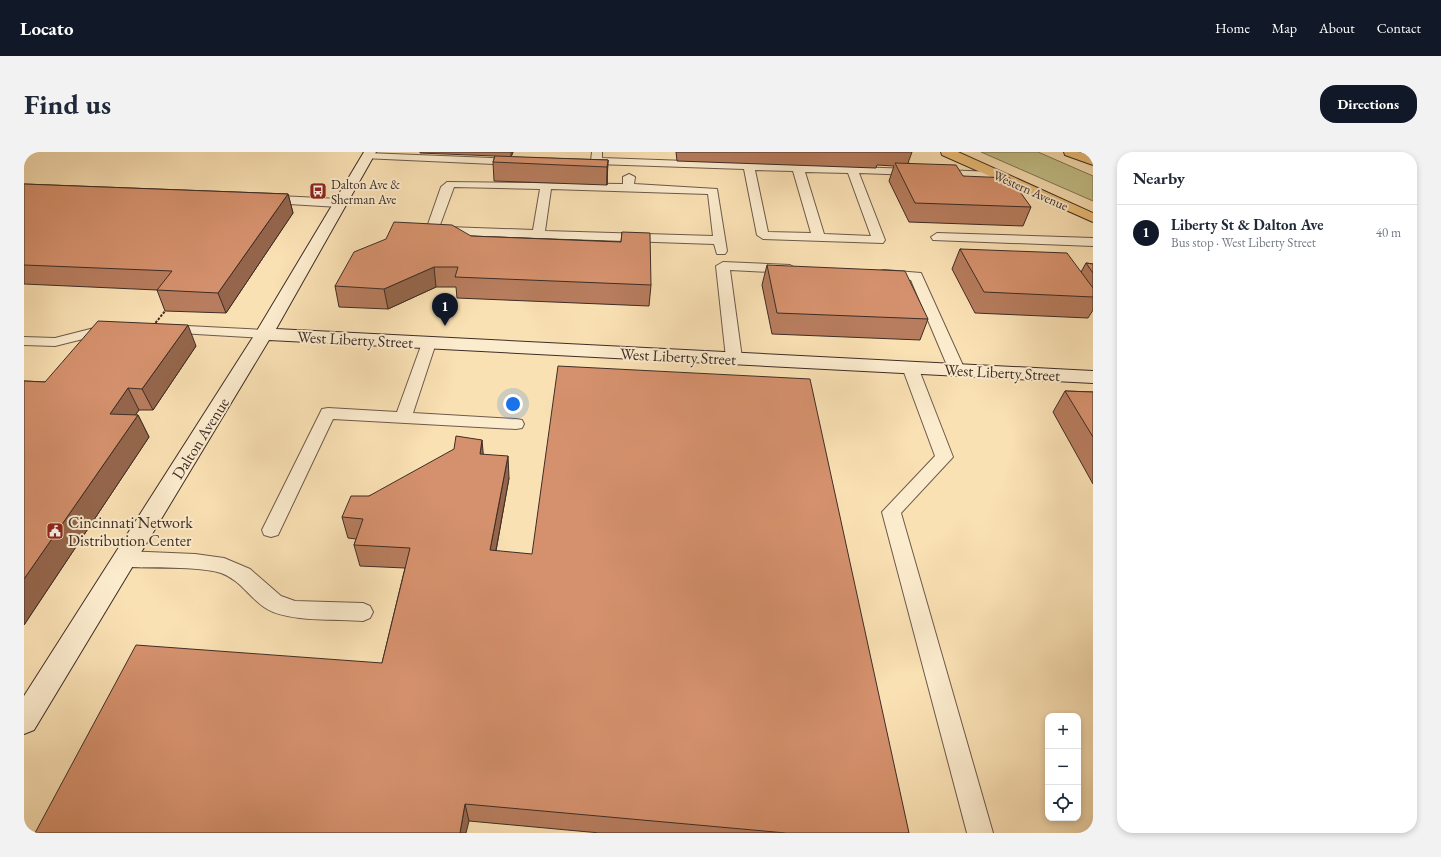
<!DOCTYPE html>
<meta charset="utf-8">
<style>
:root{--surface:#fff;--page:#f2f2f3;--text:#1f2937;--muted:#747a83;--line:#e0e1e3;--accent:#111827}
body{margin:0;font-family:"EB Garamond",serif;background:var(--page);color:var(--text)}
.controls{position:absolute;right:12px;bottom:12px;display:grid;overflow:hidden;border-radius:8px;box-shadow:0 2px 6px #0003}
.controls button{width:36px;height:36px;display:grid;place-items:center;padding:0;border:0;border-bottom:1px solid var(--line);background:var(--surface);color:var(--text);font:20px sans-serif}
.you{position:absolute;left:489px;top:252px;width:14px;height:14px;margin:-10px;border:3px solid #fff;border-radius:50%;background:#1a73e8;box-shadow:0 0 0 6px #1a73e833}
.badge{display:grid;place-items:center;width:26px;height:26px;border-radius:50%;background:var(--accent);color:#fff;font-size:13px;font-weight:700}
.pin{position:absolute;translate:-50% -33px;filter:drop-shadow(0 1px 2px #0008)}
.pin::after{content:'';position:absolute;top:21px;width:14px;height:12px;background:inherit;clip-path:polygon(0 0,100% 0,50% 100%)}
.list{margin:0;padding:0;list-style:none}
h2{display:flex;justify-content:space-between;align-items:center;height:52px;margin:0;padding:0 16px;font-size:17px}
h2 small{font-size:13px;font-weight:400;color:var(--muted)}
.list li{display:grid;grid-template-columns:26px 1fr auto;gap:12px;align-items:center;box-sizing:border-box;height:56px;padding:0 16px;border-top:1px solid var(--line)}
.list b{display:block;font-size:15px;white-space:nowrap}
.list p{margin:0;font-size:13px;white-space:nowrap;color:var(--muted)}
.list em{font-size:13px;font-style:normal;color:var(--muted)}
.icon{flex:none;width:22px;height:22px;fill:none;stroke:currentColor;stroke-width:2;stroke-linecap:round;stroke-linejoin:round}
.map{position:relative;flex:none;width:1069px;height:681px;overflow:hidden;border-radius:16px}
header{display:flex;align-items:center;gap:24px;box-sizing:border-box;height:56px;padding:0 20px;background:var(--accent);color:#fff}
header strong{font-size:19px}
nav{display:flex;gap:22px;margin-inline-start:auto;font-size:14px}
.intro{display:flex;align-items:center;justify-content:space-between;box-sizing:border-box;height:96px;padding:0 24px}
h1{margin:0;font-size:28px}
.button{padding:10px 18px;border-radius:16px;background:var(--accent);color:#fff;font-size:14px;font-weight:700}
main{display:flex;gap:24px;padding:0 24px}
aside{flex:1;background:var(--surface);border-radius:16px;box-shadow:0 2px 6px #0003}
.map>svg:first-child{display:block}
</style>
<header>
<strong>Locato</strong>
<nav><a>Home</a><a>Map</a><a>About</a><a>Contact</a></nav>
</header>
<div class="intro"><h1>Find us</h1><a class="button">Directions</a></div>
<main>
<div class="map">
<svg width="1069" height="681" viewBox="0 0 1069 681">
<rect width="100%" height="100%" fill="#fae1b4"/>
<filter id="stains"><feTurbulence type="fractalNoise" baseFrequency=".005" numOctaves="4"/><feColorMatrix values="0 0 0 0 .2 0 0 0 0 .09 0 0 0 0 .02 0 0 0 .5 -.17"/></filter>
<radialGradient id="worn" r=".72"><stop offset=".6" stop-color="#630" stop-opacity="0"/><stop offset="1" stop-color="#630" stop-opacity=".3"/></radialGradient>
<polygon fill="#c4c189" stroke="#817758" points="957,0 1014,0 1069,24 1069,49"/>
<g fill="none" stroke-linecap="round" stroke-linejoin="round">
<g stroke="#6d5a4a" stroke-width="2">
<g id="lane">
<path d="M568,0H578V6L973,20L978,23L973,26L835,21L861,88L859,91L739,87L733,83L720,17L572,12L567,9ZM731,18L769,19L787,81L744,80ZM781,20L824,21L847,84L800,82Z"/>
<polygon points="343,1 494,7 499,10 494,13 339,6 338,4"/>
<path d="M605,22L611,25L610,32L693,37L703,99L701,102H693L690,92L424,83L405,78L403,75L417,35L423,30L599,32V25ZM430,35L516,37L509,78L424,75L416,73ZM527,37L684,42L689,84L521,79Z"/>
<polygon points="913,81 1069,86 1069,94 909,88 907,85"/>
<polygon points="699,110 766,113 773,117 766,121 706,118 718,206 715,209 705,209 702,206 692,114"/>
<polygon points="860,118 897,121 941,218 938,221 928,221 925,218 887,128 855,125 853,122 855,119"/>
<polygon points="86,172 91,173 93,176 91,179 31,194 0,193 0,185 31,186"/>
<polygon points="143,173 240,178 245,179 247,182 245,185 240,186 138,180 136,177 138,174"/>
<polygon points="405,187 410,188 412,191 389,261 492,267 498,268 500,272 498,276 492,277 309,267 254,383 247,385 240,383 238,378 298,257 304,256 373,260 398,191 400,188"/>
<polygon points="886,210 891,212 894,215 929,305 877,361 969,681 943,681 858,360 911,304 878,215 881,212"/>
<path d="M100,399L171,402L200,406L226,417L257,444L271,449L339,451L346,454L349,460L346,466L339,469C313,467 264,470 243,457C226,447 217,428 197,421C174,414 126,416 100,415L93,412L90,407L93,402Z"/>
</g>
</g>
<g stroke="#6d5a4a" stroke-width="2">
<polygon id="street" points="236,43 315,47 320,48 322,51 320,54 315,55 231,50 229,47 231,44"/>
</g>
<g stroke="#3e2d26" stroke-width="2">
<polygon id="secondary" points="340,0 352,0 252,177 1069,219 1069,231 245,188 10,578 0,582 0,544 231,182"/>
</g>
<g stroke="#3e2d26" stroke-width="2">
<polygon id="primary" points="917,0 934,0 1069,61 1069,70 918,3"/>
</g>
<g stroke="#3e2d26" stroke-width="2">
<polygon id="highway" points="1040,0 1058,0 1069,4 1069,13 1041,3"/>
</g>
<use href="#lane" fill="#fcecce" fill-rule="evenodd"/>
<use href="#street" fill="#fcecce" fill-rule="evenodd"/>
<use href="#secondary" fill="#fcecce" fill-rule="evenodd"/>
<use href="#primary" fill="#edc07a" fill-rule="evenodd"/>
<use href="#highway" fill="#edc07a" fill-rule="evenodd"/>
<polyline stroke="#3e2d26" stroke-width="2" stroke-dasharray="2.5 1.5" stroke-linecap="butt" points="129,174 141,159"/>
</g>
<g fill="#b77d5e" stroke="#3e2d26">
<polygon points="396,0 489,0 487,5 584,8 583,33 470,29 469,10 471,4 396,1"/>
<polygon points="652,0 888,0 884,11 939,24 1007,55 999,74 885,70 865,29 870,14 853,13 852,16 653,9"/>
<polygon points="0,32 264,42 269,61 202,161 141,159 133,138 0,132"/>
<polygon points="598,80 627,133 625,154 433,146 432,135 412,135 364,157 315,155 311,134 447,84 597,90"/>
<polygon points="936,97 1057,120 1062,111 1069,112 1069,158 1064,166 951,161 928,117"/>
<polygon points="743,113 904,167 896,188 748,182 738,133"/>
<polygon points="172,194 129,258 115,258 111,263 114,263 125,285 0,473 0,229 21,230"/>
<polygon points="1041,239 1069,240 1069,332 1029,260"/>
<polygon points="459,302 485,326 472,399 885,681 576,681 445,669 358,511 381,416 336,414 330,393 332,387 324,386 318,365 345,344"/>
</g>
<g fill="#95664c" stroke="#3e2d26">
<polygon points="487,0 489,0 487,5"/>
<polygon points="584,8 583,26 583,33 583,15"/>
<polygon points="264,42 269,61 202,161 194,141"/>
<polygon points="410,115 412,135 364,157 360,137"/>
<polygon points="164,173 172,194 129,258 118,237"/>
<polygon points="104,236 115,258 97,283 86,262"/>
<polygon points="114,263 125,285 0,473 0,427"/>
<polygon points="458,288 460,310 456,302"/>
<polygon points="484,304 485,326 468,420 466,398"/>
<polygon points="441,652 445,669 442,681 436,681"/>
</g>
<g fill="#d5916d" stroke="#3e2d26">
<polygon points="471,4 584,8 583,15 469,10"/>
<polygon points="871,11 932,13 939,24 986,26 1007,55 891,51"/>
<polygon points="0,32 264,42 194,141 133,138 148,119 0,113"/>
<polygon points="370,70 428,73 447,84 597,90 598,80 626,81 627,133 431,125 434,115 410,115 360,137 311,134 330,100 362,87"/>
<polygon points="936,97 1043,101 1069,136 1069,145 960,140"/>
<polygon points="1062,111 1069,112 1069,121"/>
<polygon points="743,113 881,119 904,167 753,161"/>
<polygon points="74,169 164,173 118,237 104,236 86,262 114,263 0,427 0,229 21,230"/>
<polygon points="534,214 786,227 885,681 762,681 441,652 436,681 11,681 112,493 358,511 386,396 330,393 339,367 318,365 327,344 345,344 430,297 432,284 458,288 456,302 484,304 466,398 508,402"/>
<polygon points="1041,239 1069,240 1069,285"/>
</g>
<defs>
<g id="bus-square" transform="scale(0.9)"><rect x="-9" y="-9" width="18" height="18" rx="4" fill="#8f2418" stroke="#fcecce"/><path d="M-5-6H5V4H4V6H2V4H-2V6H-4V4H-5ZM-3.5-4V0h7V-4ZM-3.5 1.2v1.5H-2V1.2ZM2 1.2v1.5H3.5V1.2Z" fill="#fff"/></g>
<g id="civic-square" transform="scale(0.9)"><rect x="-9" y="-9" width="18" height="18" rx="4" fill="#8f2418" stroke="#fcecce"/><path d="M-.6-6.5H3V-4.5H.6V-3L4-1V1h2V6H-6V1h2V-1L-.6-3ZM-1.2 2.5V6h2.4V2.5Z" fill="#fff"/></g>
</defs>
<g fill-rule="evenodd">
<use href="#bus-square" x="294" y="39"/>
<use href="#civic-square" x="31" y="379"/>
</g>
<g text-anchor="middle" stroke-width="4" stroke-linejoin="round" paint-order="stroke">
<g font-size="13" fill="#3e2d26" stroke="#fcecce" text-anchor="start">
<text x="307" y="37">Dalton Ave &amp;<tspan x="307" dy="15">Sherman Ave</tspan></text>
</g>
<g font-size="13" fill="#3e2d26" stroke="#fcecce">
<text transform="translate(1007 38) rotate(24)" y="5">Western Avenue</text>
</g>
<g font-size="16" fill="#3e2d26" stroke="#fcecce">
<text transform="translate(331 187) rotate(3)" y="6">West Liberty Street</text>
<text transform="translate(654 204) rotate(3)" y="6">West Liberty Street</text>
<text transform="translate(978 220) rotate(3)" y="6">West Liberty Street</text>
<text transform="translate(176 286) rotate(-58)" y="6">Dalton Avenue</text>
</g>
<g font-size="16" fill="#3e2d26" stroke="#fcecce" text-anchor="start">
<text x="44" y="376">Cincinnati Network<tspan x="44" dy="18">Distribution Center</tspan></text>
</g>
</g>
<rect width="100%" height="100%" filter="url(#stains)"/>
<rect width="100%" height="100%" fill="url(#worn)"/>
</svg>
<div class="controls">
<button>+</button>
<button>−</button>
<button><svg class="icon" aria-label="locate" viewBox="0 0 24 24"><circle cx="12" cy="12" r="6"/><path d="M12 2v4M12 18v4M2 12h4M18 12h4"/></svg></button>
</div>
<div class="you"></div>
<div class="pin badge" style="left:421px;top:174px">1</div>
</div>
<aside>
<h2>Nearby<small></small></h2>
<ul class="list">
<li><span class="badge">1</span><div><b>Liberty St &amp; Dalton Ave</b><p>Bus stop · West Liberty Street</p></div><em>40 m</em></li>
</ul>
</aside>
</main>
